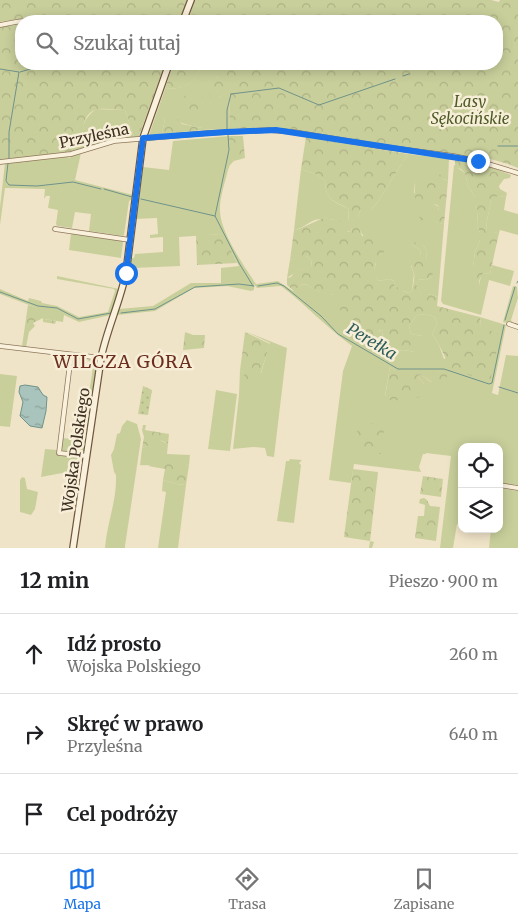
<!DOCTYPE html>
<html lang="pl">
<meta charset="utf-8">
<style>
:root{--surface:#fff;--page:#f2f2f2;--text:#202124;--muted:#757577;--line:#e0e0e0;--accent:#1a73e8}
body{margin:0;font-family:Merriweather,serif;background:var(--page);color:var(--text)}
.controls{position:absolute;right:15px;bottom:15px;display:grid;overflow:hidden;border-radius:10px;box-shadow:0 2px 12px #0003}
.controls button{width:45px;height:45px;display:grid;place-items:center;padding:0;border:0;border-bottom:1px solid var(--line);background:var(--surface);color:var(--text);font:25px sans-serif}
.stop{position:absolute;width:15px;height:15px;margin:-11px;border:4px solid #1a73e8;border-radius:50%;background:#fff}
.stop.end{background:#1a73e8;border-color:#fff;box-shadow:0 1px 5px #0008}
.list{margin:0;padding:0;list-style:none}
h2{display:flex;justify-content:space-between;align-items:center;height:65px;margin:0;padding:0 20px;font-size:21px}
h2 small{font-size:16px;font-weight:400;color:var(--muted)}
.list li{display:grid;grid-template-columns:32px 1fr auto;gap:15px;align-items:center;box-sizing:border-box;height:80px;padding:0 20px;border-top:1px solid var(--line)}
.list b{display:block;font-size:19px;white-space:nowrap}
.list p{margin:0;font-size:16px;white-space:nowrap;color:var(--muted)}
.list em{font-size:16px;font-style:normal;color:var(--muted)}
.icon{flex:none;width:28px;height:28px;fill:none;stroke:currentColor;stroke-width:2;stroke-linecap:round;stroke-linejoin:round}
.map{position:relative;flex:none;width:518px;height:548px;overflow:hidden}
.search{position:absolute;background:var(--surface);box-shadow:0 2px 12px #0003;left:15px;right:15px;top:15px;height:55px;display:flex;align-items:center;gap:12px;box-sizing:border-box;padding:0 18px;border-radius:20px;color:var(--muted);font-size:19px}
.sheet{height:305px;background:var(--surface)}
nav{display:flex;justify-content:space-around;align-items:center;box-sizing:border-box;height:70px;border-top:1px solid var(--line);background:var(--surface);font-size:14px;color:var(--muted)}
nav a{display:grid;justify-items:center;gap:2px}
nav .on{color:var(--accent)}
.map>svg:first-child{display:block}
</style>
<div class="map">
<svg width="518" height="548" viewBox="0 0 518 548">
<defs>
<pattern id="forest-crowns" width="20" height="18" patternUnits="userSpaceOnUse" patternTransform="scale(1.25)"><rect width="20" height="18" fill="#c9cf9b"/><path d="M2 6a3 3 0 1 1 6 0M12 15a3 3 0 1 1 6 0" fill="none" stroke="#aeb285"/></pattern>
<pattern id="garden-dots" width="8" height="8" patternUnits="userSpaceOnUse" patternTransform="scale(1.25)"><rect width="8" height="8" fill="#c9cf9b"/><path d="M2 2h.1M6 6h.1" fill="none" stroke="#aeb285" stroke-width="1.8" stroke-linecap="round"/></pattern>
<pattern id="water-ripples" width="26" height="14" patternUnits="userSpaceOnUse" patternTransform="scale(1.25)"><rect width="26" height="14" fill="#a9c4bc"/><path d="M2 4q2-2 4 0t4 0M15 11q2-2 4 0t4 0" fill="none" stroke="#8ba098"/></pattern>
</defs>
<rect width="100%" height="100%" fill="#f0e4c8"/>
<g fill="#c9cf9b" fill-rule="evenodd">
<path d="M201,68C222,67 218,82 219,98L230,91L229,129L202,130V128C188,126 178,121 165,118L162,134L149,135L165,89C186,88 190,86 201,68Z"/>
<path d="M96,109L125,110L134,137L107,141L99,137L87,138C79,126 86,117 96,109Z"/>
<path d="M229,136L230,157L234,161L230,165L228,170C225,183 219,199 220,212C221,233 244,266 256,284L278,281L293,291C307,279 306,286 318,291C326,294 335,295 343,295L354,328L368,337L381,330L383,331L380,351L376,353L391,361L390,357C399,349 403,349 414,352L422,336L411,334L409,326L417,315L426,314L435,317L437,324L432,334L439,345L444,359L485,329L481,326L480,317L506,325L492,393L498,395L506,355L518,356V485L499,483V447H462V525L457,524L453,548H440L451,456L426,453V454H423L419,467L421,472L354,464L351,483L329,480L343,371L352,346C327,328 306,305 281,286L257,288L254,284V290L251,291L227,286L194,288L155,311L117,315L119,309L153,306L191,283H221V268L239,266L222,234L179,237L180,266L133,268L130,265L131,258H134L135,254L163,252V237L150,238V235L158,234L157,218L136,219L143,167L169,170L173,141ZM390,367L395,371H437L448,375L431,382L423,376L419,375L418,377L424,384L385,396Z"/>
<polygon points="81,153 75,180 133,195 132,199 129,201 124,235 123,236 89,231 91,214 75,212 72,228 57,226 56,224 58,210 48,208 50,196 46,196 44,199 45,189 5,188 0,225 0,207 5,163 30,160 33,161 37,159 66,156 70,158 71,156"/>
<path d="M408,154L449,159L448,181C437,176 425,178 415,183L414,193L439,207L438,211H434L419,218L444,224L438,297L428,294L421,295L416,284L418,279L426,280L432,277L426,260L427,251L423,245L411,244L420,250L421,256L411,266L414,274L412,291L409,293L395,288L394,281L390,279L378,281L374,271L377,258L383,253C369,242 350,230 361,209H371L377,203Z"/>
<polygon points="454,165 465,173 468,186 475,197 475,205 478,211 477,225 480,233 480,240 475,252 473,267 479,285 481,276 484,273 490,274 492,265 514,271 510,286 489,280 481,315 443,304 441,301"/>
<path d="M301,169L318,175L325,181C326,200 333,201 349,209L348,219L352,229L351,232L346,231C343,219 326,217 315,220C307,223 302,229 294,230Z"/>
<path d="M499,196L506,197L504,210L518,214V235L500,230L499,233L487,232C485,220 491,209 491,197Z"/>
<polygon points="71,233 122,241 123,243 121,258 69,250"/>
<polygon points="302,256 306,256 311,260 312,267 299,270 287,278 290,260"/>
<polygon points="57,276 119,289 111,315 79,322 64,315 63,322 44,319 32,313 37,308 0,294 0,289 28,301 29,298 41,301 42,303 57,306 79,317 108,312 115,291 114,289 57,279"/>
<polygon points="513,286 517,287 518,298 511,320 513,323 508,321 507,323 503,322"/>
<polygon points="245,331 287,348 274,457 267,456 265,448 253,447 233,449 239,395 240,370 244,373 261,373 270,343"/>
<polygon points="88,360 96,361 97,363 84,454 61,451 62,438 82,440 93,367"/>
<polygon points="0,374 17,376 10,427 0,426"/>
<polygon points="216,390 237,394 230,451 208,449"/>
<path d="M127,420L137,424L141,439L125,546V548H105C107,522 117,501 116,475L114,472L111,455L114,449L117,434L120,433L122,426Z"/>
<path d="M155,440H160L168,444L167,454L190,455L189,465C172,459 156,467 140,465L142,448L147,446Z"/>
<polygon points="45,449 57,450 57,454 80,457 78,470 41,477"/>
<polygon points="290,459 302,460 299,463 301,465 294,523 277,521 286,461 289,461"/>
<polygon points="22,477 25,478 27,489 38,492 35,509 31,515 20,512 20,480"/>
<polygon points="163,480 177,484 186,485 178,548 158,548 166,492 162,491"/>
<polygon points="499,488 518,491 518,548 489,548 491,529 499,529"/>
</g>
<g fill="url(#forest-crowns)">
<polygon points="0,0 187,0 180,20 176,21 145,21 101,16 25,18 0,22"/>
<path d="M195,0H491L499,2L500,0H518V168L508,164L480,156L479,159L276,127L229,129L230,92L215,100L211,98L209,93L210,84L218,78C214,69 210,68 201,68C190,87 186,88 165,89L173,64H497V21H188Z"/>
<path d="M21,24V64H165L139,136L134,137L125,110C116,110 108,108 99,109C85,111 80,127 87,138H105L107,141L71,153L0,161V27Z"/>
<path d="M190,90C203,91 209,105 199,114L181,109C181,100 184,96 190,90Z"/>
<polygon points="172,114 182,124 202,128 202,130 162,134 165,118 167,115"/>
<polygon points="229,136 243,136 245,158 234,161 230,158"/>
<path d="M306,137L408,154L377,203L371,209H361C356,218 358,226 362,236L369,235L389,246C378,260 370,262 378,281L390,279L394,281L395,288L400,287L403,291L409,293L412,291C413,285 415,279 414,273C412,268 411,267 412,261L421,256L420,250L411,244L414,242L423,245L427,251L426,260L430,263L433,271L432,277L426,280L419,279L416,284L421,294H428L438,297L437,306L480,317L481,326L500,335L490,382L451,369L439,345L432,334L437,324L435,317L426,314L417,315L409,326L411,334L422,336L425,341L420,349L414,352C403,349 399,349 390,357L391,362L375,353L380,351L383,331L380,330L373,336L368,337C354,329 332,313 342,295C335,295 325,295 318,291C306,286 307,278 294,291L287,285V278L291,277L295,271L312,266L311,260L306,256L290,260L294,230L299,229L323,218L340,221L344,223L348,232H351L352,229L348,222L349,209C333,200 326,201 325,181L318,175L301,169Z"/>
<path d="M455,159L488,166L511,175L510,178L504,179L499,186L500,189L507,193L506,197L499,196L491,198C491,209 485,220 487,231L499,233L490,274L484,273C479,277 478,284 480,289L478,294L469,270L473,267L475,252L480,240V233L477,225L478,211L475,205V197L468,186L465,173L461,169L455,167Z"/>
<path d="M428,173H439L443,179L448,181L444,224L421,220L416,212L420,210L438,211L439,207L437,205C423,200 413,208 415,188C416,180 413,187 417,180L425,178L426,175Z"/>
<polygon points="223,234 237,263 197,265 196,235"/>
<polygon points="28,305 38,308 33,313 42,314 44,319 56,321 55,324 43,322 43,318 33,323 35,326 29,332 26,347 22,346"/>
<polygon points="185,332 193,335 205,335 204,348 183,350"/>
<polygon points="245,332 270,344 258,381 245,379 244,373 240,370"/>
<polygon points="390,367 395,371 437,371 449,374 444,381 436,385 423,376 419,375 418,377 424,384 423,392 420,397 392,401 385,397"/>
<polygon points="385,422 381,454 355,451 358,425"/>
<path d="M143,425H146L145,430L169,434L168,444C155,435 154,445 142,448L144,437L142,430Z"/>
<polygon points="172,462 181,462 189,465 186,485 177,484 163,480 165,469 148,466 153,464"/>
<polygon points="353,469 378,472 370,541 374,542 372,548 369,548 370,541 344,537"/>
<polygon points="423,476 443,479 441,497 420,494"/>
<polygon points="424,498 427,500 430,506 440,507 436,541 415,538 418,516 424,516 425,505 419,503 420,499"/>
</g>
<polygon fill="url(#garden-dots)" points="143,386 152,390 148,415 138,414"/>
<polygon fill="url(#water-ripples)" stroke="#6f938a" points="25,385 38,387 43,395 47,397 46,411 42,428 30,426 20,416 23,402 19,392 20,386"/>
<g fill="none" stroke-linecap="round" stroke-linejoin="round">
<g stroke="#6f938a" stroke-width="1">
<polyline points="0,69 19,72 9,132 9,158"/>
<polyline points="20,72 48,64"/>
<polyline points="403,76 409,74"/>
<polyline points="227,129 227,110 231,94 279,88 319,105 395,79"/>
<polyline points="498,146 518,146"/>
<polyline points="8,163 6,181 9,185 37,186 73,182 101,189"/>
<polyline points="104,189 132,197"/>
<polyline points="141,199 215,216 239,263 253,286"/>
<polyline points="215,216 229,150 228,135"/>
<polyline points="517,283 518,281"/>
<polyline points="258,286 277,283 284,286 321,316 338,334 398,369 444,369 489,384 492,383 504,325"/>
<polyline points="0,292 38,306 57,308 78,319 111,313"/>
<polyline points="121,313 155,309 195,287 239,284 254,286"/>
<polyline points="505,320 515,287"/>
<polyline points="499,387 518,393"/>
</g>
<g stroke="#8d765c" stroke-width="5.5">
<g id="street">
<path d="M0,25C40,16 90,16 130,21"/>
<polyline points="0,162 71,154 114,141 208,133 269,130 293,132 385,147 453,156 478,161 518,173"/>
<polyline points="55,229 130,240"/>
<polyline points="509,324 518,327"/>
<polyline points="0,346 101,358"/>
<polyline points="71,355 59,453 87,456"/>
<polyline points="499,485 518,488"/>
</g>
</g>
<g stroke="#6f573f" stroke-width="8">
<g id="secondary">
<polyline points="183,21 191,0"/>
<path d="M73,548L101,358C107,329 120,302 126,273L143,138L169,64"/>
</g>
</g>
<use href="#street" stroke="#faf1dc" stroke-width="4"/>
<use href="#secondary" stroke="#faf1dc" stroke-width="5.5"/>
</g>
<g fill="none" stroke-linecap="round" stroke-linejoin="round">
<polyline stroke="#1a73e8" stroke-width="6" points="126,273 143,138 226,132 276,130 478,161"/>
</g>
<g text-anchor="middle" stroke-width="5" stroke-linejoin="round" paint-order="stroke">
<g font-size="15" font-style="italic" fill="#4d5a26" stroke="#f7eed8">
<text x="470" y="107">Lasy<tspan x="470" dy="17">Sękocińskie</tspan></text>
</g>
<g font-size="15" fill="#3d2e20" stroke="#f7eed8">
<text transform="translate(94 136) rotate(-12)" y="5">Przyleśna</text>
<text transform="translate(76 450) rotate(-82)" y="5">Wojska Polskiego</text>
</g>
<g font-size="16" font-style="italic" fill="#2f5d5a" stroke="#f7eed8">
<text transform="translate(372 341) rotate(31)" y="6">Perełka</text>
</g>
<g font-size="18" letter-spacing="1" fill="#6b2e1e" stroke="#f7eed8">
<text x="123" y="368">WILCZA GÓRA</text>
</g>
</g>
</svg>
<div class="controls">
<button><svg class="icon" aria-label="locate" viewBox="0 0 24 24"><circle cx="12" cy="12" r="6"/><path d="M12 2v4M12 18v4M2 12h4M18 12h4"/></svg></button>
<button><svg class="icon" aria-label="layers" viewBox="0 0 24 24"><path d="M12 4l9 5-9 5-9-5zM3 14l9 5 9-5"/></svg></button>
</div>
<div class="stop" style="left:126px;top:273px"></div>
<div class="stop end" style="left:478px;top:161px"></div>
<div class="search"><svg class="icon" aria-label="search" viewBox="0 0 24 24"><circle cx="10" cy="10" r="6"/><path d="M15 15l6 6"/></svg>Szukaj tutaj</div>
</div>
<section class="sheet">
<h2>12 min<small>Pieszo · 900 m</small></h2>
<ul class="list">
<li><svg class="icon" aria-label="ahead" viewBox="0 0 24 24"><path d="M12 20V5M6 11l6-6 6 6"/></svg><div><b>Idź prosto</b><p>Wojska Polskiego</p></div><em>260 m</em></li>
<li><svg class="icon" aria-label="right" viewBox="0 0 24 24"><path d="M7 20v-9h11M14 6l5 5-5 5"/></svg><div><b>Skręć w prawo</b><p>Przyleśna</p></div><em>640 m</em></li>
<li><svg class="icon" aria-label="arrive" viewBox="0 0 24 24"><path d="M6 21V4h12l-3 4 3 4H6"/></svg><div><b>Cel podróży</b></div></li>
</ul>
</section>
<nav>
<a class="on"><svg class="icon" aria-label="map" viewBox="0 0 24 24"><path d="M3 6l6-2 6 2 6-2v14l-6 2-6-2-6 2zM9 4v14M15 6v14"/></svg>Mapa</a>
<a><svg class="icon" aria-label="directions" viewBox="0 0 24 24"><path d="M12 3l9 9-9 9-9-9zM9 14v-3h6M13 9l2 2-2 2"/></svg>Trasa</a>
<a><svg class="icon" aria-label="saved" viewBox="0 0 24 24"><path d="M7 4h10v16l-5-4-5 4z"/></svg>Zapisane</a>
</nav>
